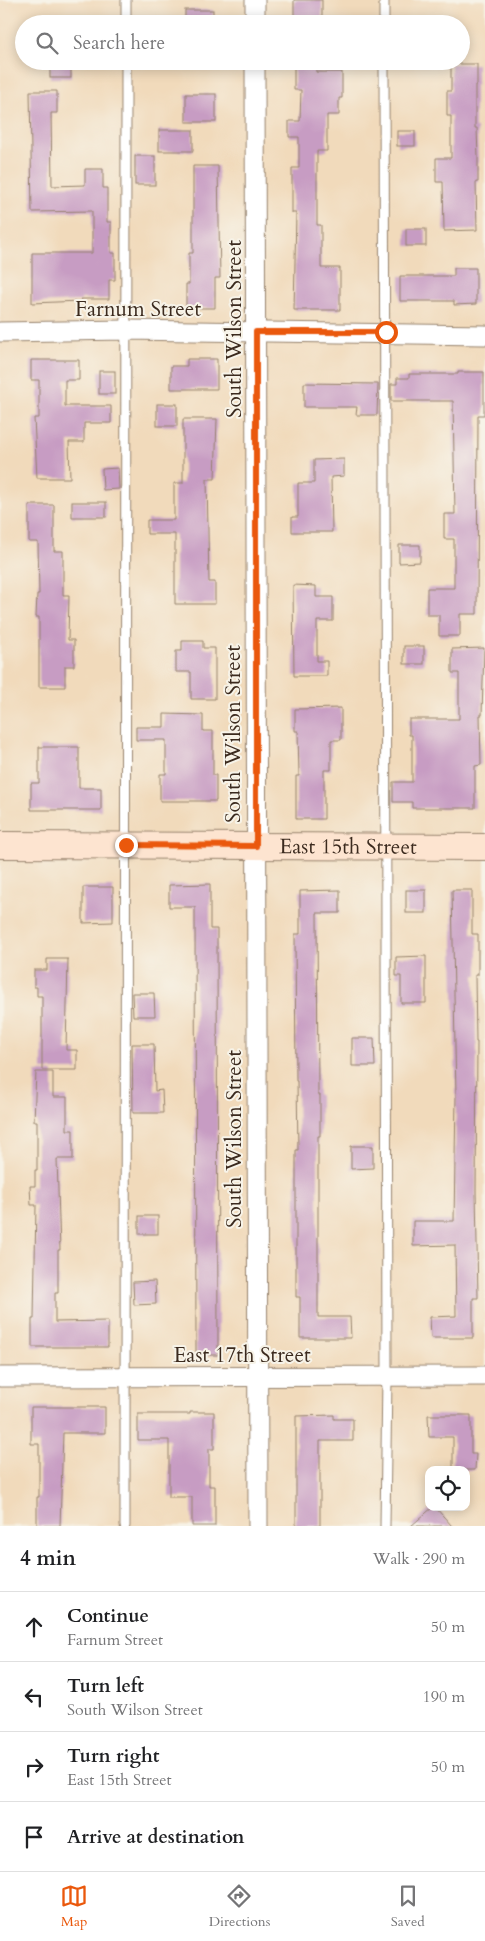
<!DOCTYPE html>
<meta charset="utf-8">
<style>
:root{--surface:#fff;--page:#f6f6f6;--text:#202124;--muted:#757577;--line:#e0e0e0;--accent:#ea580c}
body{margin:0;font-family:Cardo,serif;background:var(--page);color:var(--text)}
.controls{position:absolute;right:15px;bottom:15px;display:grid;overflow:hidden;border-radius:10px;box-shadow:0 2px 12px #0003}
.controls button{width:45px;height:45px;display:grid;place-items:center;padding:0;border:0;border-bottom:1px solid var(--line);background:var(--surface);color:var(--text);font:25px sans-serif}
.stop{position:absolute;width:15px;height:15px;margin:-11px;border:4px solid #ea580c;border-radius:50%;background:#fff}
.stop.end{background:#ea580c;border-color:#fff;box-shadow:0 1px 5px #0008}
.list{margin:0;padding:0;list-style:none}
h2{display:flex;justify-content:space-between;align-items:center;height:65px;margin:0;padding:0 20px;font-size:21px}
h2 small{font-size:16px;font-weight:400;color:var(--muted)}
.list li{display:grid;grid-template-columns:32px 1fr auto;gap:15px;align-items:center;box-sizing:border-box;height:70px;padding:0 20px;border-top:1px solid var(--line)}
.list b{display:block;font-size:19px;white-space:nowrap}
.list p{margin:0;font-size:16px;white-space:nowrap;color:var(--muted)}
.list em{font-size:16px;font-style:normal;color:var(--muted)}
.icon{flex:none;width:28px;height:28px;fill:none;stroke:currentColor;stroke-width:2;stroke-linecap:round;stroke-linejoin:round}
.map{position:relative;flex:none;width:485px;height:1526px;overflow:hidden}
.search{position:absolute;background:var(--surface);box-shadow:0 2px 12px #0003;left:15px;right:15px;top:15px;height:55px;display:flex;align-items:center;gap:12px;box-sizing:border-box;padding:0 18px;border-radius:28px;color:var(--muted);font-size:19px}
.sheet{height:345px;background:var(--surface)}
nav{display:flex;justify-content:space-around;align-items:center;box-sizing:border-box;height:70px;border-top:1px solid var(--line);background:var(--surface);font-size:14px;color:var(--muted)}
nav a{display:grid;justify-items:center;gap:2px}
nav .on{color:var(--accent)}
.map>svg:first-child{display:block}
</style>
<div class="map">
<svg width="485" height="1526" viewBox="0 0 485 1526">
<rect width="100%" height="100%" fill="#f7f3e8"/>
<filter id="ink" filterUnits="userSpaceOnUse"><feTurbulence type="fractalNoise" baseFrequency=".02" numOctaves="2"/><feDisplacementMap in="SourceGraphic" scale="10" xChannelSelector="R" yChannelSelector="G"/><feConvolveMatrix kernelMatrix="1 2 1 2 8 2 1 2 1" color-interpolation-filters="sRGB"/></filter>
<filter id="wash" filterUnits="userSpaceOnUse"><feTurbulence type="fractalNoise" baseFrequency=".0096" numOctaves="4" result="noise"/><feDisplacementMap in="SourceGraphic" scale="20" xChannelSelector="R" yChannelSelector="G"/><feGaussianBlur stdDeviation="1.12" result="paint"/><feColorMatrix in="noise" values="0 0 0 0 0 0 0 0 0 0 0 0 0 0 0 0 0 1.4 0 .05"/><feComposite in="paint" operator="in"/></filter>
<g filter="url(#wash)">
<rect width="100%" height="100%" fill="#f1dabb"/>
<g id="blocks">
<g fill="#c79cc3">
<rect x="294" y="0" width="28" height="18"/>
<rect x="185" y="10" width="28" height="14"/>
<rect x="50" y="61" width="21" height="17"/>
<polygon points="294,61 316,61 316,72 342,72 342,98 339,98 339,115 327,115 327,151 317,151 317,225 321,225 321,268 340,268 340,310 294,310 296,213 292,213 292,168 299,168 299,137 289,137 289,121 300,121 301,90 294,90"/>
<polygon points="451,64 477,64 477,85 475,85 475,128 477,128 478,158 478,182 476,182 477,230 444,231 443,182 436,182 436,158 451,158 451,116 447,116 447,91 451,91"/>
<polygon points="30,91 57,91 57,113 51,113 52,186 85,185 85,169 103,169 103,188 107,188 107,222 111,222 111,253 115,253 115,280 109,280 109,299 81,299 81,301 32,303 32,253 92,253 92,211 32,212"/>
<rect x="186" y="94" width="30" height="28"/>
<rect x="159" y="130" width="34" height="21"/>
<rect x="397" y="131" width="18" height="15"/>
<rect x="135" y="156" width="20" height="29"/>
<polygon points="193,166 218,166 220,278 215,278 215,308 186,308 186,284 189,284 189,253 193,253"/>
<rect x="406" y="229" width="20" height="17"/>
<polygon points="454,268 476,268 476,304 454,305 454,301 400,301 400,276 454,276"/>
<polygon points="187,359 217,359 217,389 171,389 171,366 187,366"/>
<polygon points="31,360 79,360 79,380 65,380 65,406 111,406 111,423 84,423 84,442 69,442 70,478 37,478 34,418 39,418 39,380 31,380"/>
<rect x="99" y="371" width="16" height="23"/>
<polygon points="458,372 484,372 484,415 478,415 477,614 460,614 460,636 439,636 439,615 427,615 427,588 454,588 454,539 444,539 444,514 455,514 453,401 391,401 391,384 397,384 397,378 409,378 409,374 458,374"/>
<polygon points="304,383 378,384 377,415 356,415 357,407 304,407"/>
<rect x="157" y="404" width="20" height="22"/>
<polygon points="183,419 217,419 215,479 207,479 209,582 215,582 215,604 175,604 175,534 147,534 147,520 174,520 174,483 183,483"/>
<polygon points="344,459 344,476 331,477 332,532 292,532 292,517 298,517 298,483 314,483 314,460"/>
<polygon points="118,468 119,489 103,490 102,469"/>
<rect x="72" y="502" width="34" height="15"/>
<polygon points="29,505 54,505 54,551 63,551 63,595 69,595 68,640 74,640 74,666 65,666 65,687 39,687 39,617 36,617 37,594 39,594 38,542 29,542"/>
<polygon points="399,545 420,545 420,562 399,563"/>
<polygon points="293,585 316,586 316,597 333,597 333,621 317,621 317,661 327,661 327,676 294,676"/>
<polygon points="182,641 203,641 203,648 215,648 215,699 191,699 191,672 176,672 176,651 182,651"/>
<rect x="404" y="646" width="20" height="18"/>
<polygon points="484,648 482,715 480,715 481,765 475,766 475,808 412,808 412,802 393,802 393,782 412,782 412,735 409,735 409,719 459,719 459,673 452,673 452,649"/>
<polygon points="341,708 341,740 331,740 331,770 324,770 324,819 296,819 296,776 299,776 298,731 295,731 295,709"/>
<polygon points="164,714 203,715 203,731 213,731 213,775 216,775 216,801 160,801 160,774 166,774 166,740 136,740 136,727 164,727"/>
<polygon points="39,747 79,747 79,788 101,788 101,810 31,810 31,783 39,783"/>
<polygon points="210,884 210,929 217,929 218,1355 196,1355 195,907 169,907 169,885"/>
<polygon points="83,887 113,887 113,922 83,923"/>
<polygon points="340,890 340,913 317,913 318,1095 320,1095 320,1136 318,1136 318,1317 350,1317 351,1338 300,1338 300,1297 296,1297 296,1150 298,1150 297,1081 296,1081 295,934 300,934 300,891"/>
<rect x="406" y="890" width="20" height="23"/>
<polygon points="452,890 472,890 472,934 478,934 478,975 475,975 476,1042 477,1042 476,1191 478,1298 473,1298 473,1338 431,1338 430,1317 456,1316 455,1245 413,1246 413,1221 454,1221 456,1096"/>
<polygon points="426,956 426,1003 401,1003 401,976 396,976 396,957"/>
<polygon points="47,959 68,959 66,1050 77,1050 77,1070 42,1070 42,996 37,996 37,987 34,987 34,970 47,970"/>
<polygon points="132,993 154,993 155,1016 133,1016"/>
<polygon points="352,1038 374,1038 375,1066 352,1066"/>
<polygon points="132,1044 154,1044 155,1091 162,1090 163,1113 133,1113"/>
<polygon points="36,1072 53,1072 53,1097 67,1097 67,1130 73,1130 73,1159 57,1159 60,1250 58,1250 58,1293 55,1293 55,1322 108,1321 108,1347 32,1347 32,1319 34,1319 36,1205 31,1205 30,1186 35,1186 35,1170 37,1170 37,1121 34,1121"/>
<polygon points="351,1146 373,1146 373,1168 351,1169"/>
<rect x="139" y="1216" width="19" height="18"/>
<polygon points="155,1281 156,1304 134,1305 133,1282"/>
<polygon points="31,1407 105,1407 105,1433 63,1433 60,1526 37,1526 37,1497 39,1497 39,1444 31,1444"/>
<polygon points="190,1412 214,1412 214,1449 209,1449 209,1486 215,1486 215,1526 192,1526 192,1497 169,1497 169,1440 138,1440 138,1414 190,1414"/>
<polygon points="334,1415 334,1419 353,1419 353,1441 320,1441 320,1526 296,1526 296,1416"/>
<polygon points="428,1415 471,1415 471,1454 476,1454 475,1470 453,1470 453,1437 429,1437"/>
<polygon points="433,1507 435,1507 452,1526 411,1526"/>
</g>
</g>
</g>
<g filter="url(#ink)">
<use href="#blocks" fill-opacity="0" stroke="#96826c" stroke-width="1"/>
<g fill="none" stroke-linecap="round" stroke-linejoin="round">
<g stroke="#96826c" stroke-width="11">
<g id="service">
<polyline points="126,0 126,24"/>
<polyline points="384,0 384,24"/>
<polyline points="384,61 387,1377 385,1526"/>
<polyline points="125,1526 126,61"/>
</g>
</g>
<g stroke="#96826c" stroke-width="21">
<g id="minor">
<polyline points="255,0 255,24"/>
<polyline points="255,61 258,1526"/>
<polyline points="0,332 126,330 485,335"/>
<polyline points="0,1377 485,1376"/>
</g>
</g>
<g stroke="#96826c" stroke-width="28">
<g id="secondary">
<path id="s1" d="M0,845L485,847"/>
</g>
</g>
<use href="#service" stroke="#fff" stroke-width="9"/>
<use href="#minor" stroke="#fff" stroke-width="19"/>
<use href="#secondary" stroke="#fde4d0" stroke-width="26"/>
</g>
</g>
<g fill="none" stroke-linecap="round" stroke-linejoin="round" filter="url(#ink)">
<polyline stroke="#ea580c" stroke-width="6" points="126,845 256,846 256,332 386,332"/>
</g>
<g text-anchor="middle" stroke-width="4" stroke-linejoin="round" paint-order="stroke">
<g font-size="21" fill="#3b2a1e" stroke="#f7f3e8">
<text x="138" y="316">Farnum Street</text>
<text transform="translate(234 329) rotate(-90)" y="7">South Wilson Street</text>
<text transform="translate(233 734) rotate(-90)" y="7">South Wilson Street</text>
<text dy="7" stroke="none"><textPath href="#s1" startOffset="348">East 15th Street</textPath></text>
<text transform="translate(234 1139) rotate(-90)" y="7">South Wilson Street</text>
<text x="242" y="1362">East 17th Street</text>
</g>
</g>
</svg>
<div class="controls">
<button><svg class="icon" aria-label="locate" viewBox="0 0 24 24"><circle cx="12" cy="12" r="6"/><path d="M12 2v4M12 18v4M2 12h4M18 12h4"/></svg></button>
</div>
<div class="stop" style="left:386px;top:332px"></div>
<div class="stop end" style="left:126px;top:845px"></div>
<div class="search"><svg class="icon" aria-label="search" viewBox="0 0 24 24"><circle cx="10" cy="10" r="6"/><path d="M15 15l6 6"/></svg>Search here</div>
</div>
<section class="sheet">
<h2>4 min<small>Walk · 290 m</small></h2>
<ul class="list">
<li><svg class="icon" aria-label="ahead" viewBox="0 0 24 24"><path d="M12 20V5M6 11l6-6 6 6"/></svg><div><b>Continue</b><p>Farnum Street</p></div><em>50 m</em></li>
<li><svg class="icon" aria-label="left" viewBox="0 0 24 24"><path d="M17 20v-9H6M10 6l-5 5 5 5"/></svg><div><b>Turn left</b><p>South Wilson Street</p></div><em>190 m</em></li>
<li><svg class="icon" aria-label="right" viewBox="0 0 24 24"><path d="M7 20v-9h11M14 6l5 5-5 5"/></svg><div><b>Turn right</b><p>East 15th Street</p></div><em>50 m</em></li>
<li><svg class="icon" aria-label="arrive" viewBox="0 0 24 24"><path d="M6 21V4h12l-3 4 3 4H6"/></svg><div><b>Arrive at destination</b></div></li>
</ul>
</section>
<nav>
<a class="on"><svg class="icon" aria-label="map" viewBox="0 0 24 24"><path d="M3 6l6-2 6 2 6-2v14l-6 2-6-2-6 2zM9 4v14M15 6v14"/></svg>Map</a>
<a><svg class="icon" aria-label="directions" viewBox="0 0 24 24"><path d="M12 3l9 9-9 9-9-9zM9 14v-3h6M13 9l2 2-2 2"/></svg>Directions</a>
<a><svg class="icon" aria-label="saved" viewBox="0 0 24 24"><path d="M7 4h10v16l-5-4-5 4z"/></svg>Saved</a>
</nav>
